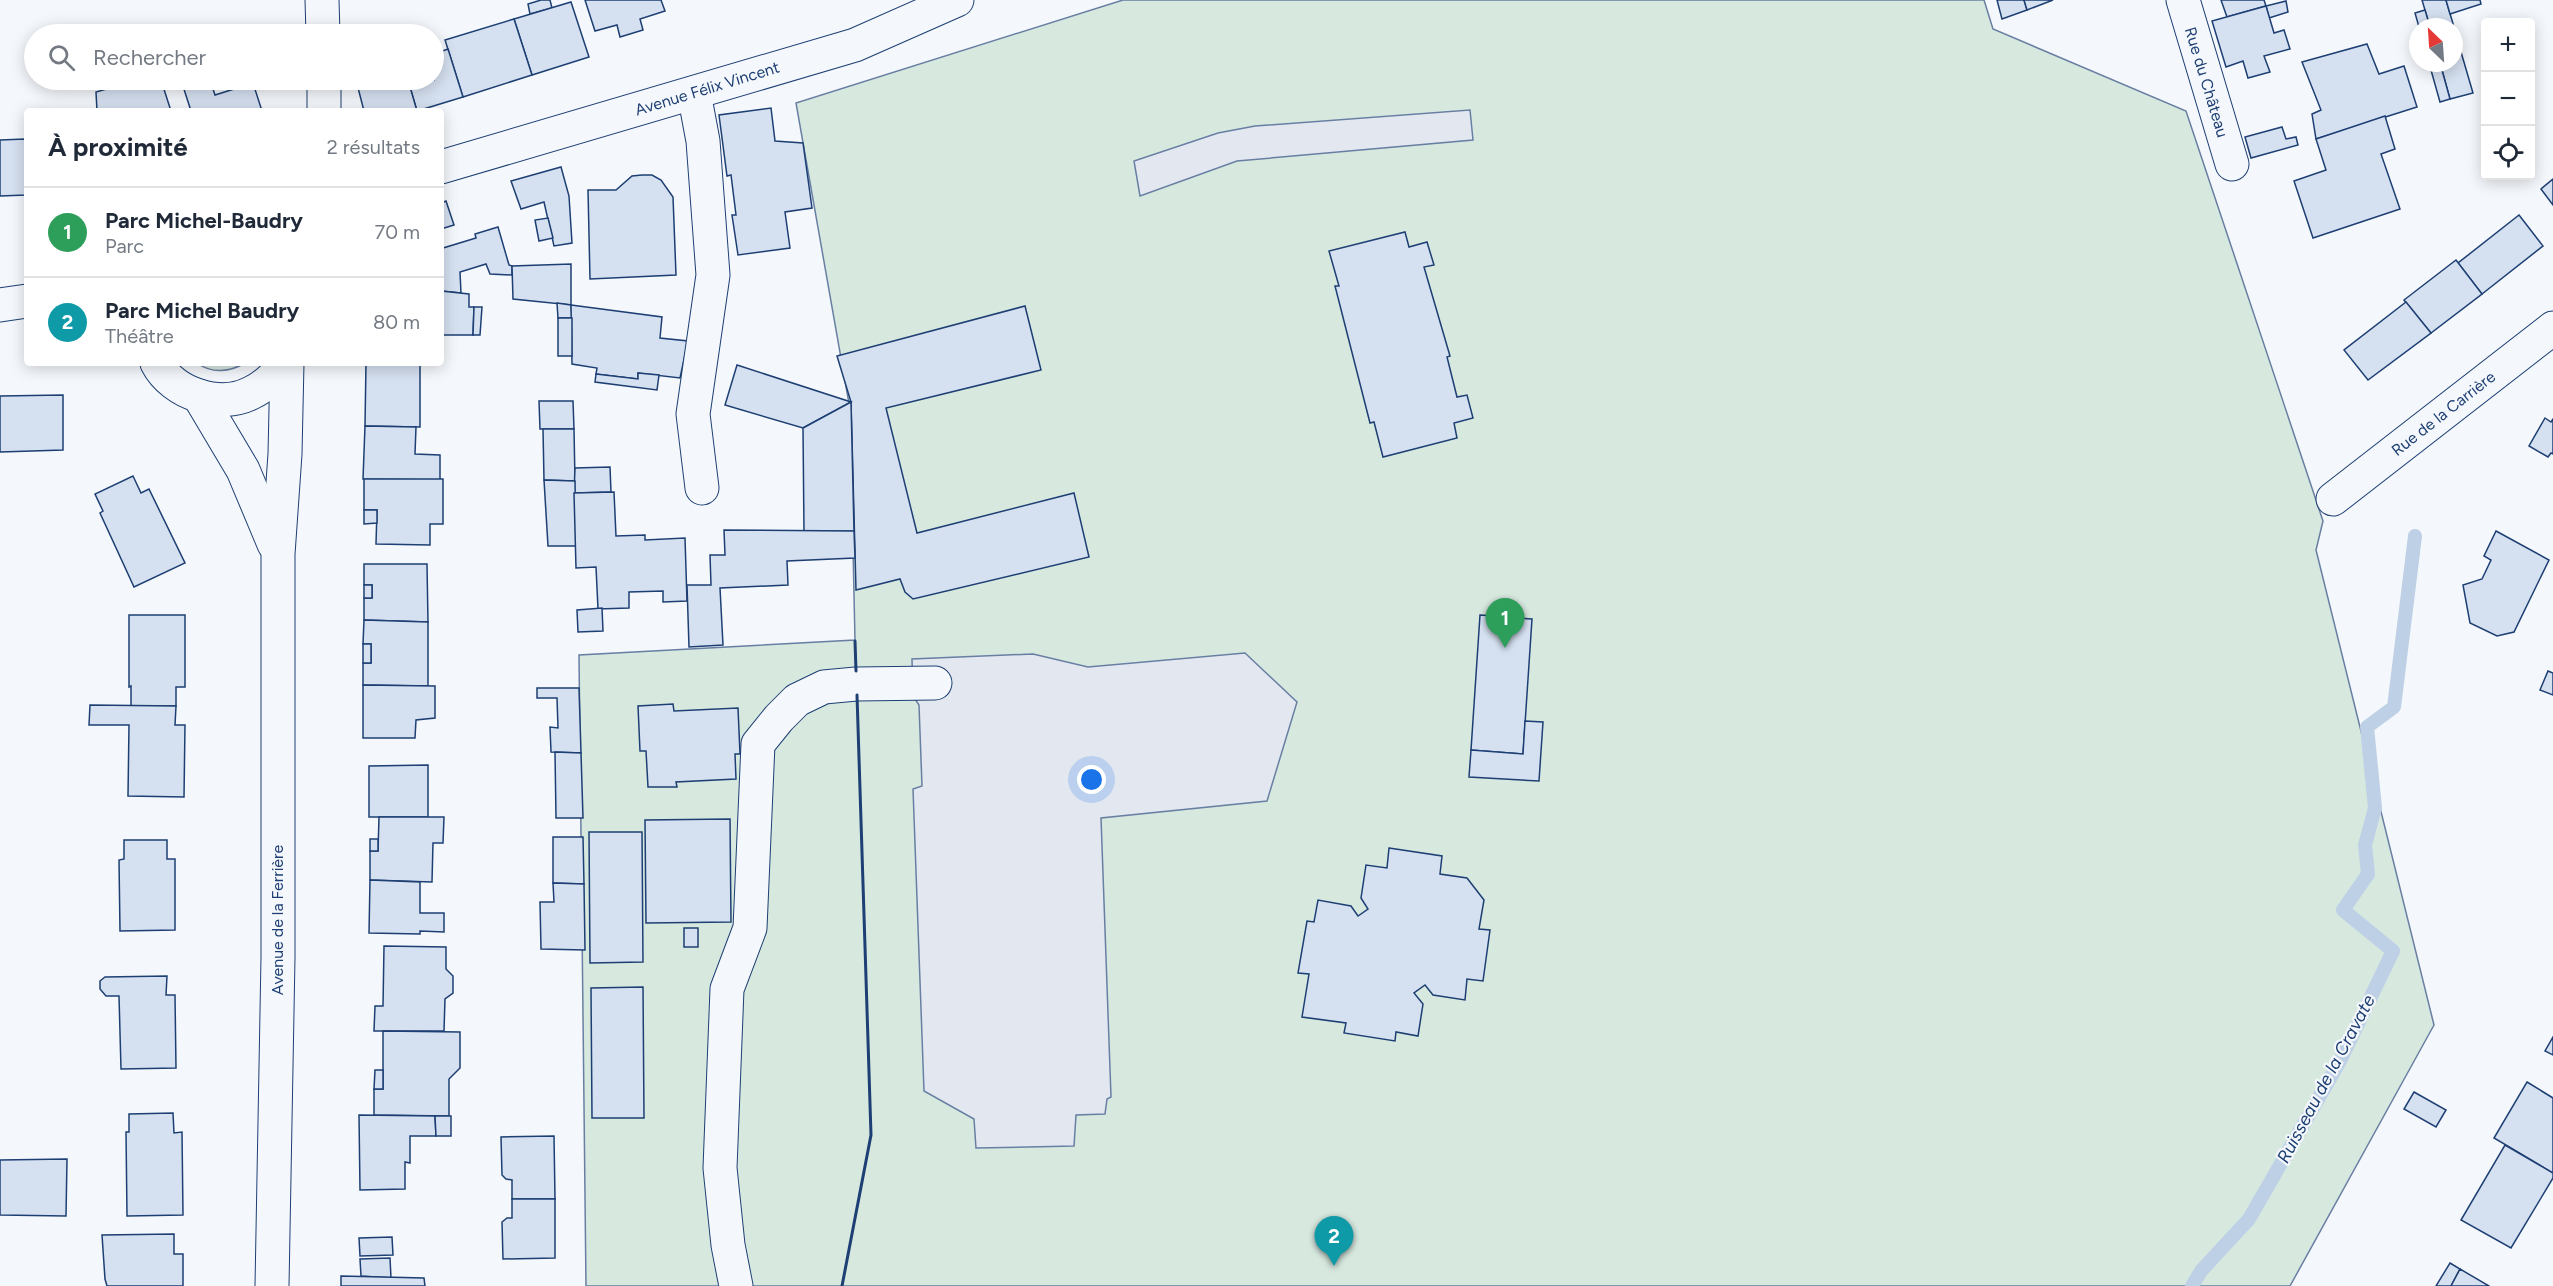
<!DOCTYPE html>
<html lang="fr">
<meta charset="utf-8">
<style>
:root{--surface:#fff;--page:#f2f2f3;--text:#1f2937;--muted:#747a83;--line:#e0e1e3;--accent:#c62828}
body{margin:0;font-family:Figtree,sans-serif;background:var(--page);color:var(--text)}
.controls{position:absolute;right:18px;top:18px;display:grid;overflow:hidden;border-radius:6px;box-shadow:0 3px 15px #0003}
.controls button{width:54px;height:54px;display:grid;place-items:center;padding:0;border:0;border-bottom:2px solid var(--line);background:var(--surface);color:var(--text);font:30px sans-serif}
.compass{position:absolute;left:2409px;top:18px;width:54px;height:54px;border-radius:50%;background:var(--surface);box-shadow:0 3px 15px #0003;rotate:335deg}
.you{position:absolute;left:1092px;top:780px;width:21px;height:21px;margin:-15px;border:4px solid #fff;border-radius:50%;background:#1a73e8;box-shadow:0 0 0 9px #1a73e833}
.badge{display:grid;place-items:center;width:39px;height:39px;border-radius:50%;background:var(--accent);color:#fff;font-size:20px;font-weight:700}
.pin{position:absolute;translate:-50% -50px;filter:drop-shadow(0 2px 3px #0008)}
.pin::after{content:'';position:absolute;top:32px;width:21px;height:18px;background:inherit;clip-path:polygon(0 0,100% 0,50% 100%)}
.list{margin:0;padding:0;list-style:none}
h2{display:flex;justify-content:space-between;align-items:center;height:78px;margin:0;padding:0 24px;font-size:26px}
h2 small{font-size:20px;font-weight:400;color:var(--muted)}
.list li{display:grid;grid-template-columns:39px 1fr auto;gap:18px;align-items:center;box-sizing:border-box;height:90px;padding:0 24px;border-top:2px solid var(--line)}
.list b{display:block;font-size:22px;white-space:nowrap}
.list p{margin:0;font-size:20px;white-space:nowrap;color:var(--muted)}
.list em{font-size:20px;font-style:normal;color:var(--muted)}
.icon{flex:none;width:33px;height:33px;fill:none;stroke:currentColor;stroke-width:2;stroke-linecap:round;stroke-linejoin:round}
.map{position:relative;flex:none;width:2553px;height:1286px;overflow:hidden}
.search{position:absolute;background:var(--surface);box-shadow:0 3px 15px #0003;left:24px;top:24px;width:420px;height:66px;display:flex;align-items:center;gap:15px;box-sizing:border-box;padding:0 21px;border-radius:33px;color:var(--muted);font-size:22px}
.panel{position:absolute;background:var(--surface);box-shadow:0 3px 15px #0003;left:24px;top:108px;width:420px;height:258px;border-radius:6px}
.map>svg:first-child{display:block}
</style>
<div class="map">
<svg width="2553" height="1286" viewBox="0 0 2553 1286">
<rect width="100%" height="100%" fill="#f4f7fb"/>
<g fill="#d7e8df" stroke="#687fa3" stroke-width="1.5">
<polygon points="1123,0 1984,0 1993,29 2186,111 2323,521 2316,550 2434,1025 2290,1286 586,1286 579,655 855,640 850,409 796,103"/>
<path d="M197,363H245C230,372 212,374 197,363Z"/>
</g>
<g fill="#e3e8f0" stroke="#687fa3" stroke-width="1.5">
<polygon points="1470,110 1473,140 1237,161 1140,196 1134,161 1218,133 1255,126"/>
<polygon points="1245,653 1297,702 1267,801 1101,818 1111,1097 1107,1099 1105,1114 1076,1115 1074,1146 976,1148 974,1119 924,1091 913,789 922,786 919,705 913,696 912,659 1033,654 1088,667"/>
</g>
<g fill="none" stroke-linecap="round" stroke-linejoin="round">
<polyline stroke="#bed0e5" stroke-width="14" points="2192,1286 2201,1271 2249,1219 2340,1061 2393,951 2343,910 2368,874 2365,845 2375,808 2367,727 2394,707 2415,536"/>
</g>
<g fill="#d5e0f0" stroke="#1d3f73" stroke-width="1.5">
<polygon points="541,0 550,0 552,8 530,14 528,4"/>
<polygon points="585,0 661,0 665,11 640,19 643,30 620,37 617,25 595,31"/>
<polygon points="1997,0 2024,0 2027,10 2002,19"/>
<polygon points="2024,0 2053,0 2027,10"/>
<polygon points="2221,0 2264,0 2266,6 2227,17"/>
<polygon points="2422,0 2446,0 2454,27 2430,27"/>
<polygon points="2446,0 2480,0 2481,4 2450,14"/>
<polygon points="2286,1 2288,12 2269,18 2266,6"/>
<polygon points="571,2 589,57 532,75 514,19"/>
<polygon points="2266,6 2274,33 2284,30 2290,49 2264,56 2270,72 2248,78 2243,61 2226,67 2212,21"/>
<polygon points="2425,10 2430,27 2419,27 2415,13"/>
<polygon points="514,19 532,75 463,97 445,40"/>
<polygon points="2454,28 2473,93 2450,99 2440,63 2454,63"/>
<polygon points="2367,44 2379,74 2404,66 2417,107 2316,139 2312,114 2321,110 2302,62"/>
<polygon points="448,49 463,97 417,111 408,80 434,80 434,54"/>
<polygon points="2429,63 2440,63 2450,99 2440,102"/>
<polygon points="138,80 161,80 171,111 97,111 96,92"/>
<polygon points="181,80 210,80 215,95 253,83 262,111 191,111"/>
<polygon points="356,80 408,80 417,111 364,111"/>
<polygon points="771,108 775,141 803,143 812,208 785,212 790,248 738,255 732,215 736,215 731,175 727,176 719,115"/>
<polygon points="2385,116 2395,149 2381,154 2400,209 2313,238 2294,181 2326,170 2316,139"/>
<polygon points="2282,127 2286,139 2296,137 2298,145 2251,158 2245,137"/>
<polygon points="25,139 26,195 0,196 0,140"/>
<polygon points="561,167 569,196 572,243 554,246 544,202 521,209 511,181"/>
<polygon points="642,175 652,175 661,180 673,197 676,275 590,279 588,190 616,190 632,176"/>
<polygon points="2553,179 2553,205 2541,189"/>
<polygon points="446,201 454,225 441,229 441,203"/>
<polygon points="2519,215 2543,246 2482,294 2458,263"/>
<polygon points="548,218 553,238 539,241 535,220"/>
<polygon points="498,227 509,265 512,266 512,275 490,274 486,264 460,272 461,293 441,291 441,244 443,248 476,238 475,234"/>
<polygon points="1405,232 1409,247 1427,242 1434,265 1424,267 1450,356 1447,357 1457,397 1467,395 1473,418 1454,423 1457,438 1383,457 1374,422 1370,423 1335,286 1339,286 1329,251"/>
<polygon points="2456,260 2482,294 2431,333 2404,300"/>
<polygon points="571,264 571,305 513,299 512,266"/>
<polygon points="441,291 469,294 469,307 474,307 473,335 441,335"/>
<polygon points="2406,302 2431,333 2368,380 2344,350"/>
<polygon points="557,303 571,305 572,318 558,318"/>
<polygon points="571,305 662,317 660,338 688,341 680,378 638,373 638,379 596,374 597,368 572,364"/>
<polygon points="1025,306 1041,370 886,408 917,533 1074,493 1089,557 913,599 905,592 900,579 856,590 851,402 837,356"/>
<polygon points="474,307 482,307 480,335 473,335"/>
<rect x="558" y="318" width="14" height="38"/>
<polygon points="366,363 420,363 420,427 365,426"/>
<polygon points="737,365 851,402 803,428 725,405"/>
<polygon points="638,373 659,375 657,390 595,382 596,374 638,379"/>
<polygon points="63,395 63,450 0,452 0,396"/>
<polygon points="539,401 573,401 574,429 540,429"/>
<polygon points="851,402 854,531 804,532 803,428"/>
<polygon points="2545,418 2551,422 2553,419 2553,454 2551,453 2548,457 2529,446"/>
<polygon points="365,426 416,427 415,454 440,455 440,480 363,479"/>
<polygon points="543,429 574,429 575,481 544,480"/>
<polygon points="610,467 611,492 574,493 575,468"/>
<polygon points="133,476 141,493 149,489 185,563 134,587 100,513 103,511 95,494"/>
<polygon points="364,479 443,479 443,524 430,524 430,545 376,544 377,510 364,510"/>
<polygon points="544,480 575,481 576,546 548,546"/>
<polygon points="614,492 616,536 645,535 645,540 685,538 687,601 663,602 663,591 629,592 629,608 598,609 596,567 576,568 574,493"/>
<polygon points="364,510 377,510 377,523 364,524"/>
<polygon points="724,530 854,531 855,558 787,561 788,585 720,588 723,645 689,647 687,585 711,585 710,555 725,555"/>
<polygon points="2496,531 2549,560 2514,632 2497,636 2470,623 2463,585 2482,579 2491,560 2484,556"/>
<polygon points="364,564 427,564 428,622 364,620 364,598 372,598 372,585 364,585"/>
<rect x="364" y="585" width="8" height="13"/>
<polygon points="602,608 603,631 578,632 577,610"/>
<polygon points="129,615 185,615 185,687 176,687 176,706 131,706 131,686 129,687"/>
<polygon points="1480,615 1532,619 1523,754 1471,750"/>
<polygon points="364,620 428,622 428,686 363,685 363,663 371,663 371,644 363,644"/>
<rect x="363" y="644" width="8" height="19"/>
<polygon points="2548,671 2553,673 2553,695 2540,690"/>
<polygon points="363,685 435,686 435,718 416,720 415,738 363,738"/>
<polygon points="537,688 579,688 581,753 551,752 550,727 558,728 557,698 537,698"/>
<polygon points="673,704 674,711 738,708 740,754 735,754 736,779 676,782 677,787 648,787 646,751 640,751 638,706"/>
<polygon points="90,705 176,706 175,725 185,725 184,797 128,796 129,725 89,725"/>
<polygon points="1525,721 1543,722 1539,781 1469,777 1471,750 1523,754"/>
<polygon points="555,752 581,753 583,818 556,818"/>
<polygon points="428,765 428,817 369,817 369,766"/>
<polygon points="379,817 444,817 443,843 433,843 432,882 370,880 370,851 378,851"/>
<polygon points="730,819 731,922 646,923 645,820"/>
<polygon points="589,832 642,832 643,962 590,963"/>
<polygon points="553,837 583,837 584,884 553,883"/>
<rect x="370" y="839" width="8" height="12"/>
<polygon points="124,840 167,840 167,859 175,859 175,930 120,931 119,860 124,859"/>
<polygon points="1389,848 1442,856 1440,874 1467,878 1484,900 1479,929 1490,930 1483,981 1467,979 1465,1000 1433,995 1425,985 1414,993 1423,1004 1418,1036 1396,1032 1395,1041 1344,1033 1346,1023 1302,1017 1309,974 1298,973 1307,921 1314,922 1318,900 1351,906 1358,916 1368,909 1361,898 1366,865 1387,868"/>
<polygon points="370,880 420,882 420,913 444,913 444,932 420,931 420,934 369,933"/>
<polygon points="553,883 584,884 585,950 541,949 540,902 554,902"/>
<rect x="684" y="928" width="14" height="19"/>
<polygon points="384,946 446,947 446,969 453,976 453,993 445,999 444,1031 374,1031 375,1006 383,1006"/>
<polygon points="167,976 166,995 175,995 176,1068 121,1069 119,996 106,996 100,989 100,981 105,977"/>
<polygon points="643,987 644,1118 592,1118 591,988"/>
<polygon points="383,1031 460,1032 460,1068 449,1079 449,1116 374,1115 374,1089 383,1089"/>
<polygon points="2553,1037 2553,1055 2545,1051"/>
<polygon points="375,1070 383,1070 383,1089 374,1089"/>
<polygon points="2527,1082 2553,1098 2553,1173 2494,1138"/>
<polygon points="2414,1092 2446,1110 2436,1127 2404,1109"/>
<polygon points="173,1113 174,1133 182,1132 183,1215 127,1216 126,1132 129,1132 129,1114"/>
<polygon points="359,1115 435,1116 436,1136 410,1136 410,1163 405,1162 405,1189 360,1190"/>
<polygon points="435,1116 451,1116 451,1136 436,1136"/>
<polygon points="554,1136 555,1199 512,1199 512,1180 506,1179 502,1175 501,1137"/>
<polygon points="2505,1145 2553,1173 2553,1178 2511,1248 2461,1220"/>
<polygon points="67,1159 66,1216 0,1215 0,1160"/>
<polygon points="512,1199 555,1199 555,1258 503,1259 502,1222 507,1218 512,1218"/>
<polygon points="174,1234 174,1254 183,1254 183,1286 107,1286 105,1279 102,1235"/>
<polygon points="392,1237 393,1255 360,1256 359,1238"/>
<polygon points="390,1258 391,1278 361,1276 360,1259"/>
<polygon points="2450,1263 2460,1269 2451,1286 2436,1286"/>
<polygon points="2460,1269 2489,1286 2451,1286"/>
<polygon points="341,1276 424,1278 425,1286 341,1286"/>
</g>
<g fill="none" stroke-linecap="round" stroke-linejoin="round">
<g stroke="#1d3f73" stroke-width="35">
<g id="minor">
<polyline points="322,0 323,34"/>
<polyline points="2183,0 2232,164"/>
<polyline points="324,80 324,111"/>
<polyline points="694,93 703,141 713,275 693,414 702,488"/>
<polyline points="441,167 855,45 957,0"/>
<polyline points="0,305 27,301"/>
<path d="M157,363C173,394 220,409 251,393C266,386 276,375 286,363"/>
<polyline points="199,396 243,470 274,544"/>
<polyline points="2333,499 2553,328"/>
<polyline points="272,1286 278,957 278,554 285,454 287,363"/>
<polyline points="736,1286 728,1245 720,1168 727,989 750,928 758,744 779,718 797,700 824,687 856,684 935,683"/>
</g>
</g>
<use href="#minor" stroke="#f4f7fb" stroke-width="33"/>
<g stroke="#1d3f73" stroke-width="3">
<polyline points="855,641 856,671"/>
<polyline points="842,1286 871,1135 857,695"/>
</g>
</g>
<g text-anchor="middle" stroke-width="4.5" stroke-linejoin="round" paint-order="stroke">
<g font-size="16" fill="#1d3f73" stroke="#f4f7fb">
<text transform="translate(2207 82) rotate(73)" y="6">Rue du Château</text>
<text transform="translate(707 88) rotate(-17)" y="6">Avenue Félix Vincent</text>
<text transform="translate(2443 413) rotate(-38)" y="6">Rue de la Carrière</text>
<text transform="translate(277 920) rotate(-90)" y="6">Avenue de la Ferrière</text>
</g>
<g font-size="18" font-style="italic" fill="#1d3f73" stroke="#f4f7fb">
<text transform="translate(2326 1079) rotate(-62)" y="6">Ruisseau de la Cravate</text>
</g>
</g>
</svg>
<div class="controls">
<button>+</button>
<button>−</button>
<button><svg class="icon" aria-label="locate" viewBox="0 0 24 24"><circle cx="12" cy="12" r="6"/><path d="M12 2v4M12 18v4M2 12h4M18 12h4"/></svg></button>
</div>
<svg class="compass" viewBox="-18 -18 36 36"><path d="M0-13l5 13h-10z" fill="#e53935"/><path d="M0 13l5-13h-10z" fill="#747a83"/></svg>
<div class="you"></div>
<div class="pin badge" style="left:1505px;top:648px;background:#2e9e5b">1</div>
<div class="pin badge" style="left:1334px;top:1266px;background:#0f9aa8">2</div>
<div class="search"><svg class="icon" aria-label="search" viewBox="0 0 24 24"><circle cx="10" cy="10" r="6"/><path d="M15 15l6 6"/></svg>Rechercher</div>
<section class="panel">
<h2>À proximité<small>2 résultats</small></h2>
<ul class="list">
<li><span class="badge" style="background:#2e9e5b">1</span><div><b>Parc Michel-Baudry</b><p>Parc</p></div><em>70 m</em></li>
<li><span class="badge" style="background:#0f9aa8">2</span><div><b>Parc Michel Baudry</b><p>Théâtre</p></div><em>80 m</em></li>
</ul>
</section>
</div>
